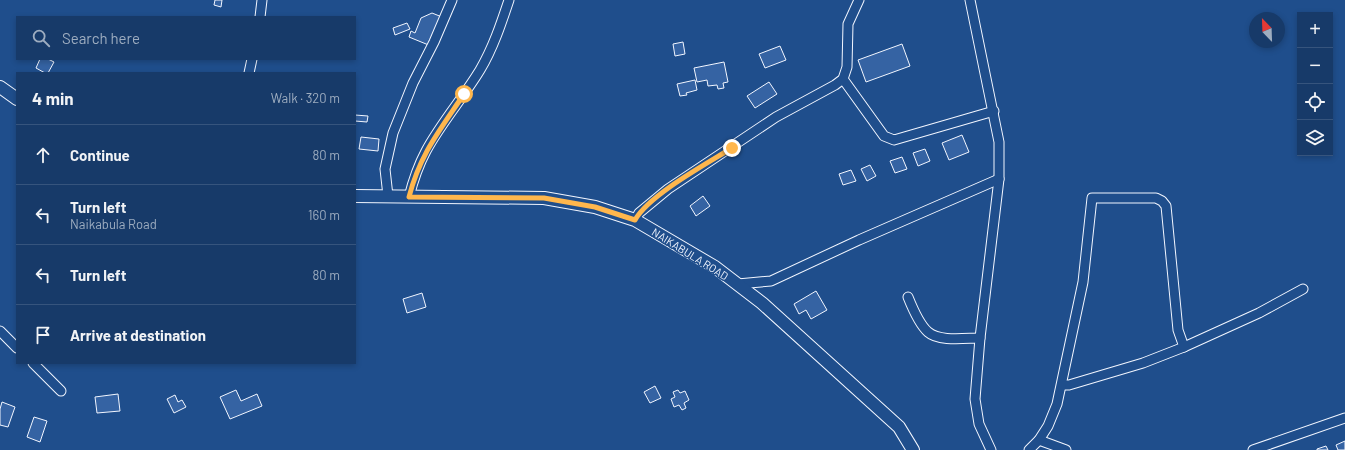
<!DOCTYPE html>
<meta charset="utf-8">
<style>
:root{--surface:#173a69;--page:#20416f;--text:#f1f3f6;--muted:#9eadc0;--line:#36547d}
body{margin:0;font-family:Barlow,sans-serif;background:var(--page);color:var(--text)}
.controls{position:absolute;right:12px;top:12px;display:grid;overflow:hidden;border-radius:0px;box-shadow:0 2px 6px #0003}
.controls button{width:36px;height:36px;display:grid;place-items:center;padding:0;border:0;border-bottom:1px solid var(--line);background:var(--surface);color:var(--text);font:20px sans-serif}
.compass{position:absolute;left:1249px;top:12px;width:36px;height:36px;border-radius:50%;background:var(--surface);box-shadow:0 2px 6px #0003;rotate:337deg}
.stop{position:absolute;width:12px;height:12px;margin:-9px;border:3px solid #ffb74d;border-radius:50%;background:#fff}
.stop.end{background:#ffb74d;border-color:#fff;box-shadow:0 1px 4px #0008}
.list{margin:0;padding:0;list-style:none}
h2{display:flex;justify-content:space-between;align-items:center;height:52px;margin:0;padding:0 16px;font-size:17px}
h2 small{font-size:13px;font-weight:400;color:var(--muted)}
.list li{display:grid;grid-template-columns:26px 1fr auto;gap:12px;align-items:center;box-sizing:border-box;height:60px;padding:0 16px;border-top:1px solid var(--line)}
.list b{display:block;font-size:15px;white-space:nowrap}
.list p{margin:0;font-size:13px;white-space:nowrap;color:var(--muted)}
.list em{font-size:13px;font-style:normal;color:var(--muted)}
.icon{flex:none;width:22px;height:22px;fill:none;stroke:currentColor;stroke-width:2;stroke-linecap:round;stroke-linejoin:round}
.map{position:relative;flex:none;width:1345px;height:450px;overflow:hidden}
.search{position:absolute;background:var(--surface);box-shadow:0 2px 6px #0003;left:16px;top:16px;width:340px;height:44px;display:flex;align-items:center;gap:10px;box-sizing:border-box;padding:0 14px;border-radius:0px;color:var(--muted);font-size:15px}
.panel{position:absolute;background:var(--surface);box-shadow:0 2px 6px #0003;left:16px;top:72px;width:340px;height:292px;border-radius:0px}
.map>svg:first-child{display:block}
</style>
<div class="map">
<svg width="1345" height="450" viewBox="0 0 1345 450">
<rect width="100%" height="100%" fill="#1f4e8c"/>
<g fill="#3563a3" stroke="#f2f6ff">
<polygon points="215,0 222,0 221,7 214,5"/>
<polygon points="432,13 442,17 431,46 409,37 411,31 415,33 421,18"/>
<polygon points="407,23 410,29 395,35 393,28"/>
<polygon points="683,42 685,54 675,56 673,44"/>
<polygon points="902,44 910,66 866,82 858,60"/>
<polygon points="780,46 786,60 765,68 759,54"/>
<polygon points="40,59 48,59 54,62 48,73 45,73 36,68"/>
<polygon points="724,62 728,82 723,83 724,88 718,89 717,85 708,86 707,80 697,82 694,68"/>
<polygon points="695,80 697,90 686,93 687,95 680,96 677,84"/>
<polygon points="769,82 777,94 755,108 747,96"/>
<polygon points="355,115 368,116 367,122 355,121"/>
<polygon points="962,135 969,152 949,160 942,143"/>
<polygon points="361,137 379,139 378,151 359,149"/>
<polygon points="925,149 930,161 918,166 913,153"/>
<polygon points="902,157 907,169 895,173 890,161"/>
<polygon points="870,165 876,176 867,181 861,169"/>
<polygon points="851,170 856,181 843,185 839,174"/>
<polygon points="703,196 710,206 696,216 690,206"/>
<polygon points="816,291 827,310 811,319 806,310 799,314 794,304"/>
<polygon points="422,293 426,307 407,313 403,299"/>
<polygon points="655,386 661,398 650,403 644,392"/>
<polygon points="236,390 241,401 257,394 262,406 230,419 220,397"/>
<polygon points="678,390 680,393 685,391 689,400 684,403 686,408 682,410 679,405 674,407 671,399 675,397 673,392"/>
<polygon points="118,394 120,411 97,413 95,397"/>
<polygon points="175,395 178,402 182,400 186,407 174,413 167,399"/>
<polygon points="2,402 15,407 8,427 0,425 0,409"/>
<polygon points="34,417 47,421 40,442 27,437"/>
<polygon points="1345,441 1345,450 1338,450 1336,445"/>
<polygon points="1326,446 1328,450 1317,450 1317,449"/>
</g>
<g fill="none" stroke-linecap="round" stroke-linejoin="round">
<g stroke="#f2f6ff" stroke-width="11">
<g id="street">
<polyline points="970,0 999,142 999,179 980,338 975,399 979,424 991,450"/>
<polyline points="260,17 262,0"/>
<polyline points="249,73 252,59"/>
<polyline points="843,79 884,136 894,140 994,111"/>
<polyline points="388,196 385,169 393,133 413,83 434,42 452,0"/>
<path d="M409,197C413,181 418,166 426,151C441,123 463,98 480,70C493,48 501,24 509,0"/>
<polyline points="635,220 639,213 668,189 776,117 835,85 843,79 847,67 848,24 859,0"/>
<polyline points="738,284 771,281 859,240 999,179"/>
<path d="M908,297C912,307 920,325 928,332C939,342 966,338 980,338"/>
<polyline points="0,331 17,348"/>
<polyline points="33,363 61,391"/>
<polyline points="1062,385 1069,385 1143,363 1184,347 1259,313 1303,289"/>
<polyline points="1039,440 1066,450"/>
<polyline points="1029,450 1039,440 1048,426 1057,404 1083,282 1092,198 1156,198 1162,201 1166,206 1178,330 1184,347"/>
<polyline points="1253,450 1345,418"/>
</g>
</g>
<g stroke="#f2f6ff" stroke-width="14">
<g id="secondary">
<polyline points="0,87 17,99"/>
<polyline points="355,196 544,198 595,207 635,220 715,267 762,303 899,427 913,450"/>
</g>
</g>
<use href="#street" stroke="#1f4e8c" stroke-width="9"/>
<use href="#secondary" stroke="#1f4e8c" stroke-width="12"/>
</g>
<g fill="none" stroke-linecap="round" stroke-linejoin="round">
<path stroke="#ffb74d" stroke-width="5" d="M464,94C440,130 420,154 409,197L544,198L595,207L635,220C649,195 706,164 732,148"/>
</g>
<g text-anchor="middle" stroke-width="3" stroke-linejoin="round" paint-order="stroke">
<g font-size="11" fill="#f2f6ff" stroke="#1f4e8c">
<text transform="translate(690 254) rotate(32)" y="4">NAIKABULA ROAD</text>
</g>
</g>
</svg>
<div class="controls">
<button>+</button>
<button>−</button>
<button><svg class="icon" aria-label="locate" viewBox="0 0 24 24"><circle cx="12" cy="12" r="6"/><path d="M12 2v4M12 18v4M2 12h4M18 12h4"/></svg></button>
<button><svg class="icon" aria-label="layers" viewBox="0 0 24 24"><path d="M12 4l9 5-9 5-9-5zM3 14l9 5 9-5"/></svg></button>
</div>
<svg class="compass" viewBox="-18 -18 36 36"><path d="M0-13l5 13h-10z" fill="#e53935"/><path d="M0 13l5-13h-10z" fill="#9eadc0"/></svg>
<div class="stop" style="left:464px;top:94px"></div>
<div class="stop end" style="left:732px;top:148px"></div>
<div class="search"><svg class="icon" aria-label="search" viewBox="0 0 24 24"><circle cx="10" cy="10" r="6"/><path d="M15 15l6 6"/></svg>Search here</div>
<section class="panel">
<h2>4 min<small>Walk · 320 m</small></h2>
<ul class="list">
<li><svg class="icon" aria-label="ahead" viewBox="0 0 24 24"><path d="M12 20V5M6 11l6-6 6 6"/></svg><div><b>Continue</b></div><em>80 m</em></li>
<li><svg class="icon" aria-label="left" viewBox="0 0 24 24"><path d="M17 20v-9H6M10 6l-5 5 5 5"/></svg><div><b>Turn left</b><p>Naikabula Road</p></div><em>160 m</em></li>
<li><svg class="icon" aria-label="left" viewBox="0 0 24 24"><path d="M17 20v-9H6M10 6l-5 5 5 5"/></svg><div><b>Turn left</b></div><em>80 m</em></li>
<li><svg class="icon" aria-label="arrive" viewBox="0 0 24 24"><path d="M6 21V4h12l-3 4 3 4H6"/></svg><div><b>Arrive at destination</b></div></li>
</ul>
</section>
</div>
